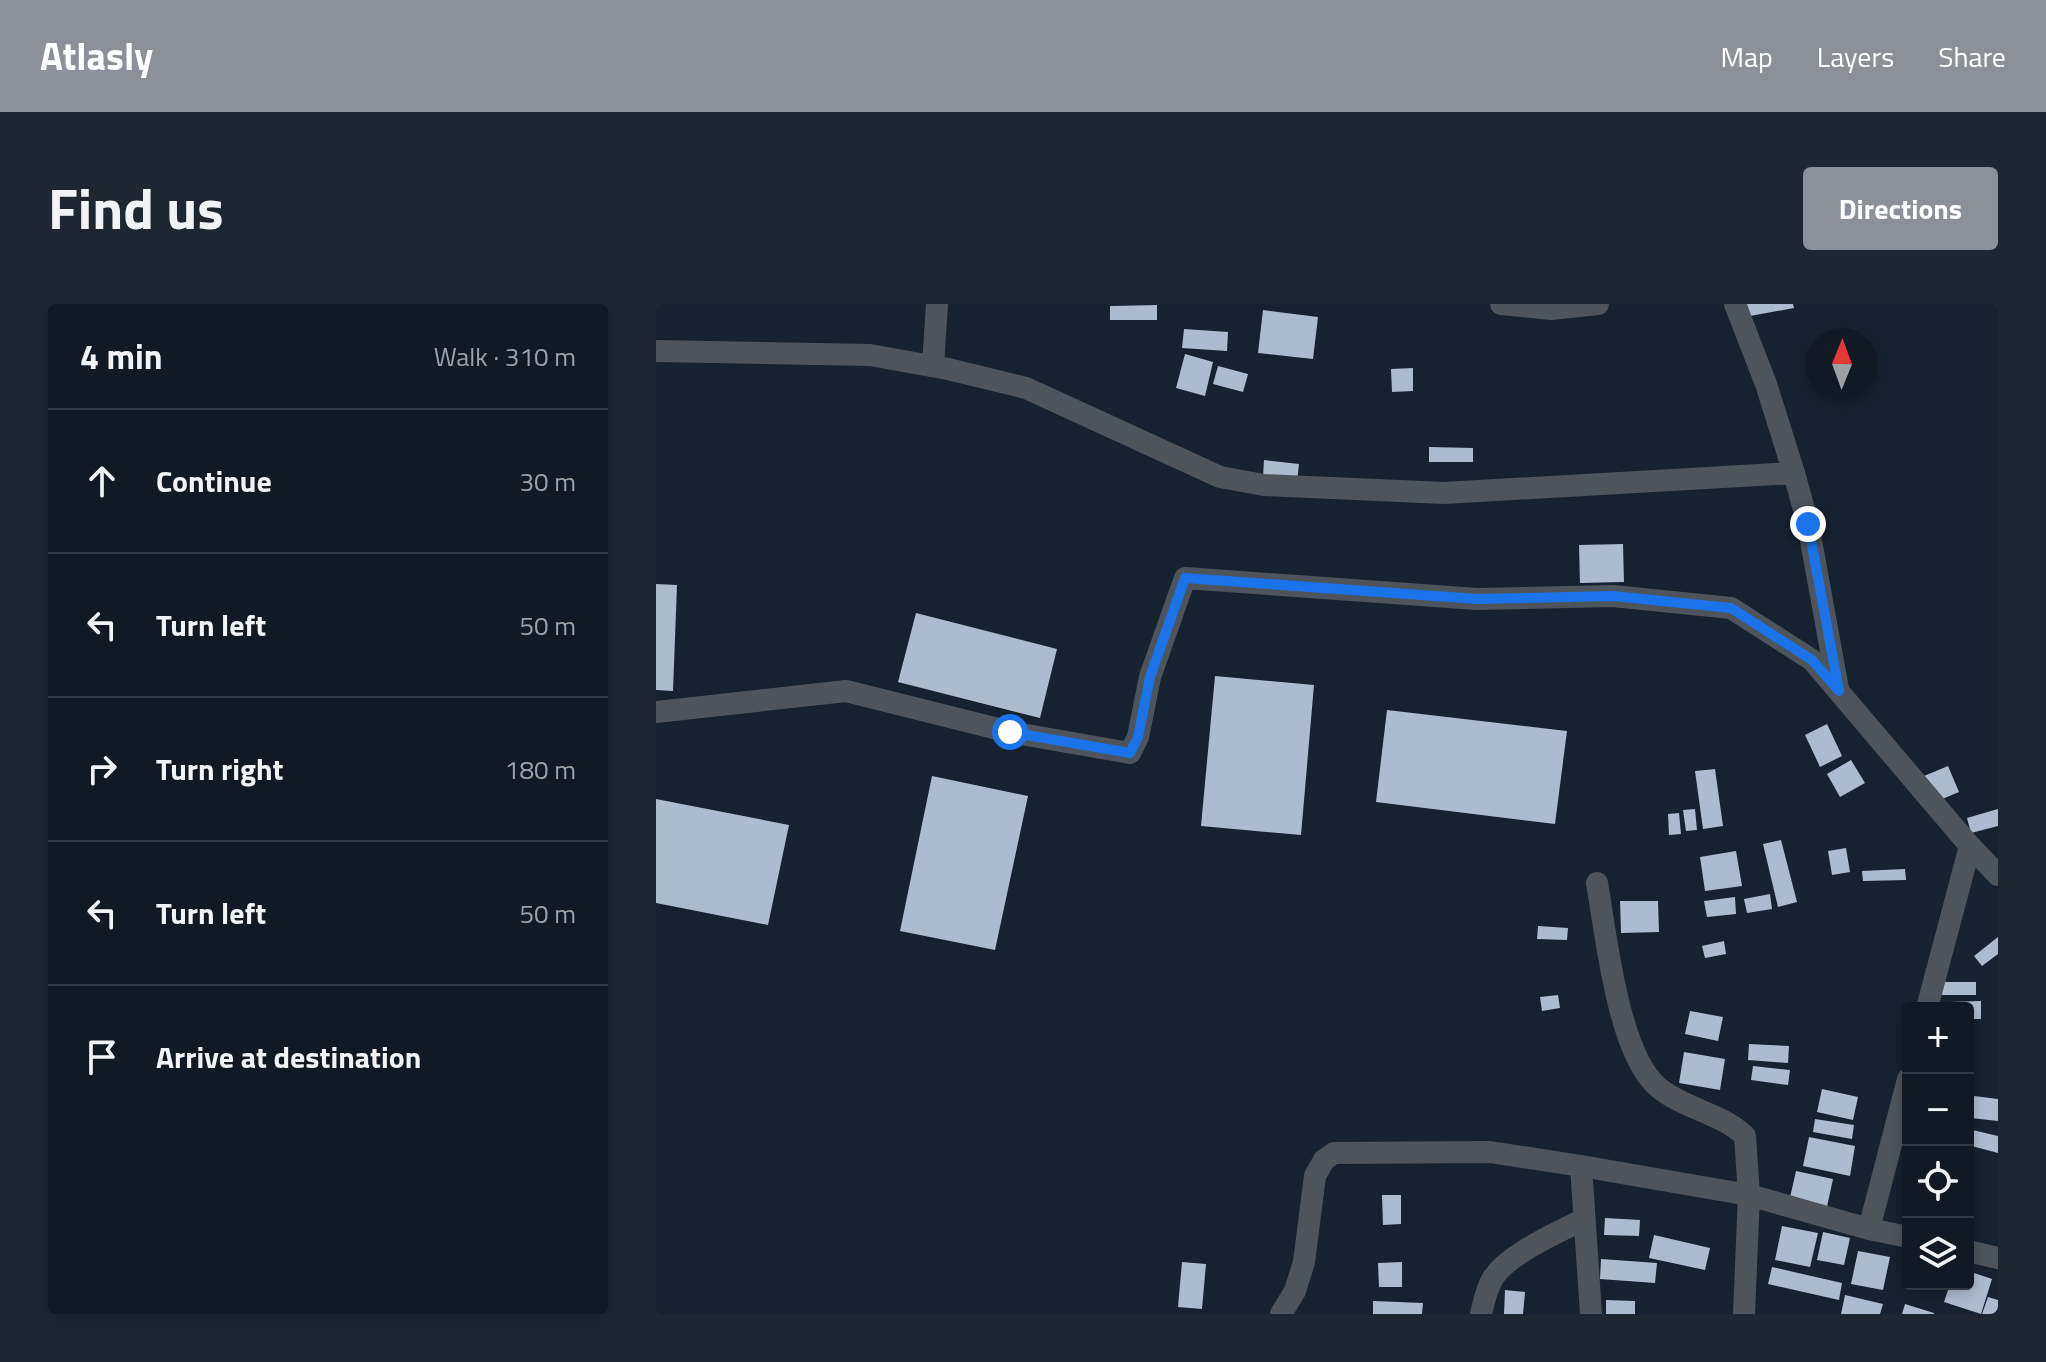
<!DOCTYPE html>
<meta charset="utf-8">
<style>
:root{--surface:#111a24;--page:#1e2731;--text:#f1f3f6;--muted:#9ca1a6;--line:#303841;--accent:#8c9099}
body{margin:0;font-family:"Titillium Web",sans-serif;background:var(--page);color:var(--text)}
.controls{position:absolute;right:24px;bottom:24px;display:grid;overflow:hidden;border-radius:8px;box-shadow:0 4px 12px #0003}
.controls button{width:72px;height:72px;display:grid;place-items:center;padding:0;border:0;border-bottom:2px solid var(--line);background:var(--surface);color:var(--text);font:40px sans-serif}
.compass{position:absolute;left:1150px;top:24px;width:72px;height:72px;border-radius:50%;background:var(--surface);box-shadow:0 4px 12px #0003;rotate:1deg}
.stop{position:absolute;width:24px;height:24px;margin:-18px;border:6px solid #1a73e8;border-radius:50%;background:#fff}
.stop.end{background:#1a73e8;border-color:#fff;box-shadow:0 2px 8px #0008}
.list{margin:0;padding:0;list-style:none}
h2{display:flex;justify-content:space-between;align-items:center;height:104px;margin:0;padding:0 32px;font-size:34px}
h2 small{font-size:26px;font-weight:400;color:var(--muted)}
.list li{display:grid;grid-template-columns:52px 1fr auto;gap:24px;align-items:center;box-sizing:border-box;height:144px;padding:0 32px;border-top:2px solid var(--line)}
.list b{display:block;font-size:30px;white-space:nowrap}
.list em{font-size:26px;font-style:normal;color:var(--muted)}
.icon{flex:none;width:44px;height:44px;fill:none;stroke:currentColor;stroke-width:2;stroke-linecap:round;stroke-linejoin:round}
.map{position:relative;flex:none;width:1342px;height:1010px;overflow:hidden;border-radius:8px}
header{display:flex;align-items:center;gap:48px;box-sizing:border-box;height:112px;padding:0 40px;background:var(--accent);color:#fff}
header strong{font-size:38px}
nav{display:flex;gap:44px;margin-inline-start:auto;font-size:28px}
.intro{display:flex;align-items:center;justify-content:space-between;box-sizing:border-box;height:192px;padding:0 48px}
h1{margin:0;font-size:56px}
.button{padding:20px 36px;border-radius:8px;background:var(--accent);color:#fff;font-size:28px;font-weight:700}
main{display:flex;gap:48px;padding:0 48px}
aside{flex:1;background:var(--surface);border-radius:8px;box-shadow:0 4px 12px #0003}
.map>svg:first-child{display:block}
</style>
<header>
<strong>Atlasly</strong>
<nav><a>Map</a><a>Layers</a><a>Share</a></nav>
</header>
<div class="intro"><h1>Find us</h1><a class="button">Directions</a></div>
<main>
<aside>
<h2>4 min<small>Walk · 310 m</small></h2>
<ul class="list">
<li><svg class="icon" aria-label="ahead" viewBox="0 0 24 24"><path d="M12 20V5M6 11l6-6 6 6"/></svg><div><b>Continue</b></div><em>30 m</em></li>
<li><svg class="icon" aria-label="left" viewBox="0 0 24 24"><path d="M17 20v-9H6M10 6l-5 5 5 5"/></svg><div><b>Turn left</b></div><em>50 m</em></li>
<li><svg class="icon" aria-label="right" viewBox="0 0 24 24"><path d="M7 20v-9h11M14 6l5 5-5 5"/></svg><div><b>Turn right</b></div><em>180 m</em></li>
<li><svg class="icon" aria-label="left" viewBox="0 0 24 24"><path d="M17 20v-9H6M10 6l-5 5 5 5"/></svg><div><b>Turn left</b></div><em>50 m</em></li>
<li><svg class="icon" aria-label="arrive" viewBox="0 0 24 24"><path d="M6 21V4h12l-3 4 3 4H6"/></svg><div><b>Arrive at destination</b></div></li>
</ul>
</aside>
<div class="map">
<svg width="1342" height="1010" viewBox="0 0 1342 1010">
<rect width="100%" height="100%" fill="#172230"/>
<g fill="#adbbce">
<polygon points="1091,0 1137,0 1138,4 1094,12"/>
<polygon points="501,1 501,16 454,16 454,2"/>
<polygon points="607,6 662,13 657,55 602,49"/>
<polygon points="528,25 572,28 571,47 526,44"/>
<polygon points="529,50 557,58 549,92 520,84"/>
<polygon points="562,62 592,70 587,88 557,80"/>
<polygon points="757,64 757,87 736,88 735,65"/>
<polygon points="773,143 817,144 817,158 773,158"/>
<polygon points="608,156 643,160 641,178 607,174"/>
<polygon points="967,240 968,278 924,279 923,241"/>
<polygon points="0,280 21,281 17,387 0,386"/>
<polygon points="260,309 401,345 384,414 242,378"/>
<polygon points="559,372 658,381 645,531 545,522"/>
<polygon points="731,406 911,427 899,520 720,498"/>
<polygon points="1171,420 1186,452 1164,463 1149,431"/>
<polygon points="1195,456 1209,479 1184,493 1171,470"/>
<polygon points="1292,462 1303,488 1279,498 1268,472"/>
<polygon points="1059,465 1067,522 1047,525 1039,467"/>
<polygon points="276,472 372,492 339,646 244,627"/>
<polygon points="0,495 133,521 112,621 0,599"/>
<polygon points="1039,505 1041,526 1030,527 1027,506"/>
<polygon points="1342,505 1342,522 1315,529 1311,514"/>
<polygon points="1023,509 1025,530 1013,531 1012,510"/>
<polygon points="1125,536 1141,598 1122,603 1107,540"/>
<polygon points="1190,544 1194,568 1176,571 1172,547"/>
<polygon points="1080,547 1086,582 1049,587 1044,553"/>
<polygon points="1249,565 1250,576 1207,577 1206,567"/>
<polygon points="1114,590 1116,605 1091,609 1088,595"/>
<polygon points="1079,593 1080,610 1051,613 1048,597"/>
<polygon points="964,597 1002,597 1003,628 965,629"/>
<polygon points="882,622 912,624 911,636 881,635"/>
<polygon points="1342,633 1342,650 1326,662 1318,652"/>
<polygon points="1068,637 1070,650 1049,654 1046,642"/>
<rect x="1286" y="678" width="34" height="13"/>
<polygon points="902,691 904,704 886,707 884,693"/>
<polygon points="1325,697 1325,715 1312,715 1312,704 1293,704 1293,698"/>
<polygon points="1034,707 1067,713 1062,737 1029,730"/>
<polygon points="1093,740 1133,742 1132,759 1092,756"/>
<polygon points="1028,748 1069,755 1064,786 1023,779"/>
<polygon points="1097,762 1134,766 1132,781 1095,776"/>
<polygon points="1166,785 1202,793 1197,816 1161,808"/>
<polygon points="1318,792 1342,795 1342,817 1315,814"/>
<polygon points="1159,815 1198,821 1196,835 1157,828"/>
<polygon points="1312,825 1342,832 1342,849 1312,841"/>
<polygon points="1153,833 1199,842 1194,872 1147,862"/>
<polygon points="1140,867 1177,875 1170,907 1133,898"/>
<polygon points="726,891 745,891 745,920 727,921"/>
<polygon points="949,914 984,916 983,932 948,931"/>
<polygon points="1126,922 1162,929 1154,963 1119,956"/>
<polygon points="1167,928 1194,934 1188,961 1161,956"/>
<polygon points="998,931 1054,944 1049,966 993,954"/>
<polygon points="1202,947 1234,953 1227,986 1195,980"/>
<polygon points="945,955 1001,959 999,979 944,975"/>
<polygon points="526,958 550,960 546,1005 522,1003"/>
<polygon points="746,958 746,983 723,983 722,959"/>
<polygon points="1116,963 1186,979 1183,996 1112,980"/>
<polygon points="1312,967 1336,975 1325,1010 1288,998 1294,980 1312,980"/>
<polygon points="849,986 869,988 867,1010 848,1010"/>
<polygon points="1189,991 1227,1000 1224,1010 1185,1010"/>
<polygon points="1332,993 1342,996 1342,1010 1326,1010"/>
<polygon points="950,996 979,997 979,1010 950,1010"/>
<polygon points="717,997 767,999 766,1010 717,1010"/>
<polygon points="1249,1000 1278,1009 1278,1010 1246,1010"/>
</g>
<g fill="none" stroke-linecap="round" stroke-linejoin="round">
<g stroke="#4e545b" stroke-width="22">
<polyline points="845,0 895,5 942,0"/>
<polyline points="1079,0 1110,80 1138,169"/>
<polyline points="0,47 214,51 292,65 370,84 564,173 608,181 788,189 1138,169 1152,220 1182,385"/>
<polyline points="277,62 281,0"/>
<polyline points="0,408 190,387 354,428 474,449 482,433 494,373 529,274 821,295 957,292 1075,304 1156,356 1314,542 1342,571"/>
<path d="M941,579C950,630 962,751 1003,784C1029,805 1065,809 1089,832L1093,891L1213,925L1252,775"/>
<polyline points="1271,704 1314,542"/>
<polyline points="1213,925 1252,933"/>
<polyline points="1312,947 1342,954"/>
<polyline points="625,1010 639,987 648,958 659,872 668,856 678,849 834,848 925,862"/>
<path d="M825,1010C828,998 830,985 837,974C853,949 902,929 928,915"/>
<polyline points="935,1010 925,862 1093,891 1088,1010"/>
</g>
</g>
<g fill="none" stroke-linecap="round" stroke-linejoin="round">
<polyline stroke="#1a73e8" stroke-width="10" points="354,428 474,449 482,433 494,373 529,274 821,295 957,292 1075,304 1156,356 1183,387 1152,220"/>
</g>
</svg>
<div class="controls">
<button>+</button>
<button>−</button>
<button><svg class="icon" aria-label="locate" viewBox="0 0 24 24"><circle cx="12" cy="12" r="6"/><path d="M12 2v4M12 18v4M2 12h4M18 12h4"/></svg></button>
<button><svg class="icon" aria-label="layers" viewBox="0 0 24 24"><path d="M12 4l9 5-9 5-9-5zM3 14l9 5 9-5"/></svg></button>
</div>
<svg class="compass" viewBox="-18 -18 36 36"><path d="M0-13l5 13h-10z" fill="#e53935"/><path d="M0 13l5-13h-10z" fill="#9ca1a6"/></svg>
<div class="stop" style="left:354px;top:428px"></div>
<div class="stop end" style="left:1152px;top:220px"></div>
</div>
</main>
